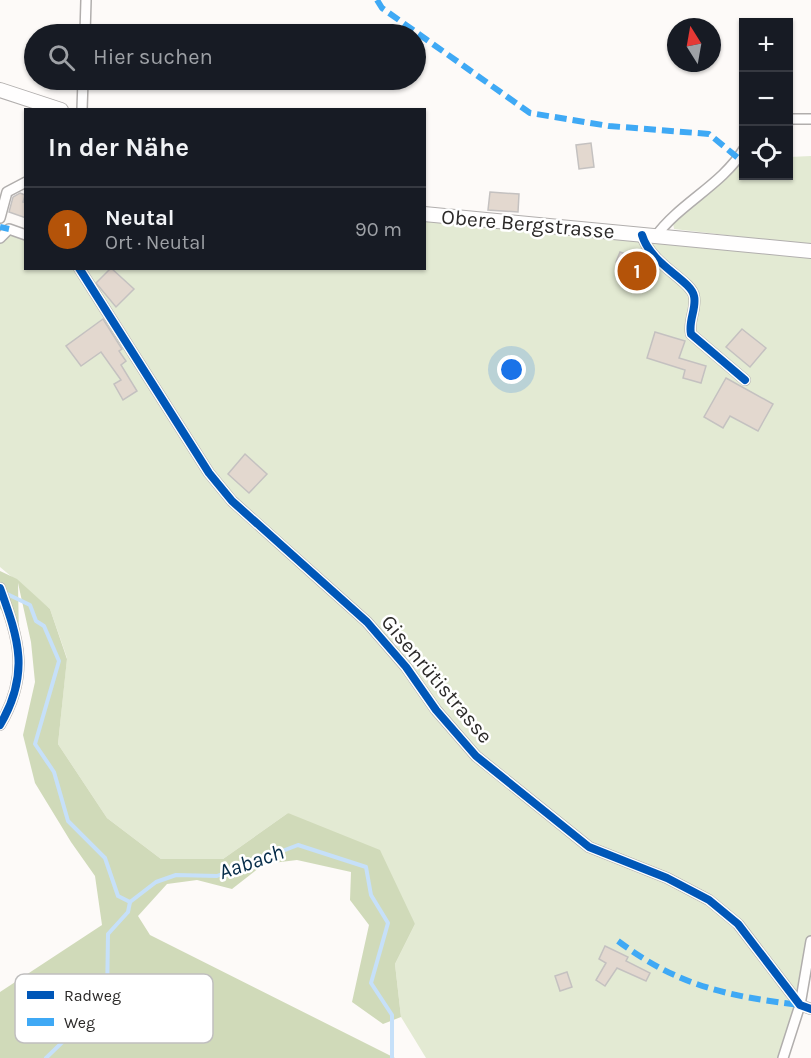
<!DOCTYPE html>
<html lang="de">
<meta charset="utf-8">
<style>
:root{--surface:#171b24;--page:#20242c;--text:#f1f3f6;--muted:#9ea1a6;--line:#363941;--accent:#b45309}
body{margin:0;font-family:Karla,sans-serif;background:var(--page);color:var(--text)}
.controls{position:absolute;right:18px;top:18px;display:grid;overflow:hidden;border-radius:0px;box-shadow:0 2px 4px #0004}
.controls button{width:54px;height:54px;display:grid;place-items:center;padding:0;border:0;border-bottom:2px solid var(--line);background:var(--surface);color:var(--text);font:30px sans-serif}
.compass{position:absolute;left:667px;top:18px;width:54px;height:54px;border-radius:50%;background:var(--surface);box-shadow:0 2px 4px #0004;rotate:349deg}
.you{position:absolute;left:512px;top:370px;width:21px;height:21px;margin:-15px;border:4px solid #fff;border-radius:50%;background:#1a73e8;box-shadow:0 0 0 9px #1a73e833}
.badge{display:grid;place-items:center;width:39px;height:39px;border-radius:50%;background:var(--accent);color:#fff;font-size:20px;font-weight:700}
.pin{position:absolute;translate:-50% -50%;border:3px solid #fff;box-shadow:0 2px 6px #0006}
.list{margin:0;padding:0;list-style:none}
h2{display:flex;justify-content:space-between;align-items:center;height:78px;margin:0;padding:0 24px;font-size:26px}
h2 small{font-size:20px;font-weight:400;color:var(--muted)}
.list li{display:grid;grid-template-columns:39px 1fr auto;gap:18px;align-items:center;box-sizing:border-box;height:84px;padding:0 24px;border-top:2px solid var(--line)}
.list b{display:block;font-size:22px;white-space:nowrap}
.list p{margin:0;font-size:20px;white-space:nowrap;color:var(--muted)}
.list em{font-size:20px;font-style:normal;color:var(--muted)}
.icon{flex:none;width:33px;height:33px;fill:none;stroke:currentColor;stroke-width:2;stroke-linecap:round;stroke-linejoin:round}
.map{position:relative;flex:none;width:811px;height:1058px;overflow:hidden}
.search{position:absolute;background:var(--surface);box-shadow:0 2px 4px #0004;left:24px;top:24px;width:402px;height:66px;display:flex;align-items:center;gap:15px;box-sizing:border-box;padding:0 21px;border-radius:33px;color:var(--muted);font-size:22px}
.panel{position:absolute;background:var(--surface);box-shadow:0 2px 4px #0004;left:24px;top:108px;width:402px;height:162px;border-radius:0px}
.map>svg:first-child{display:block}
</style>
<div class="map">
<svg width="811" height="1058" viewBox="0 0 811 1058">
<rect width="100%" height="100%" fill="#fdfaf8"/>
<g fill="#e3ead3">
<polygon points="811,156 811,245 674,229 673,223 741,159 744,176 788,176 789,157"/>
<polygon points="425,213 811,258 811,941 800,1005 783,1058 426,1058 401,1017 395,964 415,924 288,813 223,859 161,859 107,818 58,744 67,658 50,609 0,567 0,238 9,229 25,235 26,268 424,268"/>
</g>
<polygon fill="#d0dab9" points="0,571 17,579 50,609 67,659 58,744 107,818 161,859 223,859 288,813 380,850 415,924 395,964 401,1017 383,1024 352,1002 369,925 350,900 351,872 297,860 264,864 232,889 197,880 167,884 138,916 150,935 395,1058 0,1058 0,992 102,925 95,876 71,842 35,783 23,735 35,682 31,642 18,583 19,641 7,612 0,609"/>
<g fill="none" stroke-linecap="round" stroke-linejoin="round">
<g stroke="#c6e0f9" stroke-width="4">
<polyline points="3,592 30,605 36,621 44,626 59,661 35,744 54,772 68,821 105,858 118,896 130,902"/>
<polyline points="130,902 156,882 176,875 217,876 298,845 366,867 371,895 388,923 371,983 392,1015 392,1058"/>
<polyline points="46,1058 107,999 108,934 128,912 130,902"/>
</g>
</g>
<g fill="#e3d8cf" stroke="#c4c1c0" stroke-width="1.5">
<polygon points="591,143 594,167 579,169 576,145"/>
<polygon points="490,192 519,194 518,212 488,210"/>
<polygon points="20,193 25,195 23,202 26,203 26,218 9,212 13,197"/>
<polygon points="620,252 650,263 642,283 625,277 629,266 616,262"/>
<polygon points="111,268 134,289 116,307 96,283"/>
<polygon points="103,319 122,349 119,351 126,361 121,365 137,391 123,400 114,384 121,380 101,352 81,366 66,346"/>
<polygon points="742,329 766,348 750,367 726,347"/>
<polygon points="655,332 685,341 679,358 706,366 701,383 683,378 685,370 647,358"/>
<polygon points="726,378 773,404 758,431 730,416 723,428 704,417"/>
<polygon points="245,454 267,474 249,493 228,474"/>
<polygon points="605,946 628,957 626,961 650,973 646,981 617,968 605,986 596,980 606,963 599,959"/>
<polygon points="567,972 572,987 560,991 555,976"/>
</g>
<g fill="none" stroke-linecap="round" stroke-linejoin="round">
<g stroke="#b1aead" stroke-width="12">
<g id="minor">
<polyline points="85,34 86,0"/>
<polyline points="82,110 83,80"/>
<polyline points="788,119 811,119"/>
<polyline points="0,218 7,192 26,182"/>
<path d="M642,235C651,265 691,280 694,296C697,308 688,321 691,334L745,380"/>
<path d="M656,236C680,203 722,185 744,149"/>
<polyline points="0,238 9,229 26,235"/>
<polyline points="79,268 209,473 232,501 367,622 406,667 436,710 476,756 589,847 667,878 709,900 738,924 800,1005 811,1009"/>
<path d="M0,588C19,640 30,674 0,725"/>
<polyline points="783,1058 800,1005 811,941"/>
</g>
</g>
<g stroke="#b1aead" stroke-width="16">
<g id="secondary">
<polyline points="0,90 61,110"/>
<polyline points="424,214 811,251"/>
</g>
</g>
<use href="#minor" stroke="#fffefe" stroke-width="9"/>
<use href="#secondary" stroke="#fffefe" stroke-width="14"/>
<g stroke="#3fa9f5" stroke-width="6" stroke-dasharray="12 6" stroke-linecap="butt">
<polyline points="377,0 382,8 530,113 609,126 709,134 738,158"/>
<polyline points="0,227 9,229"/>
<path d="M618,941C678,986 727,996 800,1005"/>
</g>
<g stroke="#fff" stroke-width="11">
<g id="cycleway">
<path d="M642,235C651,265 691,280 694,296C697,308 688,321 691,334L745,380"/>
<polyline points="79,268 209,473 232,501 367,622 406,667 436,710 476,756 589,847 667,878 709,900 738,924 800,1005 811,1009"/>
<path d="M0,588C19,640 30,674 0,725"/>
</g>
</g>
<use href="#cycleway" stroke="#0057b8" stroke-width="8"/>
</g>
<g text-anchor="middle" stroke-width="5" stroke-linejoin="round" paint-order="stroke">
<g font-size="21" fill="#2c2a29" stroke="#fff">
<text transform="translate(528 224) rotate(5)" y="7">Obere Bergstrasse</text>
<text transform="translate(437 679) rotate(50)" y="7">Gisenrütistrasse</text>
</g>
<g font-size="22" font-style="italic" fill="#062c49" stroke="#fff">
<text transform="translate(251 861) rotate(-19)" y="8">Aabach</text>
</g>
</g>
<rect x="15" y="974" width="198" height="69" rx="9" fill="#fff" stroke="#c0bfbf" stroke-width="1.5"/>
<rect x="27" y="991" width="27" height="8" fill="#0057b8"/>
<rect x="27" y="1018" width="27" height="8" fill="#3fa9f5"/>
<g font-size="16" fill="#2c2a29">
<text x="64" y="1001">Radweg</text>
<text x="64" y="1028">Weg</text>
</g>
</svg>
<div class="controls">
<button>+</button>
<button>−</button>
<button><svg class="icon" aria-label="locate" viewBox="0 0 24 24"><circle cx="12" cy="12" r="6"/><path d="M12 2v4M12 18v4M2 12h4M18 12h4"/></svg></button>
</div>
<svg class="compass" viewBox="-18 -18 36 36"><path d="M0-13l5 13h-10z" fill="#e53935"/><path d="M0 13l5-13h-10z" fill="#9ea1a6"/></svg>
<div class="you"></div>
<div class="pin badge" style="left:637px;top:271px">1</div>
<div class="search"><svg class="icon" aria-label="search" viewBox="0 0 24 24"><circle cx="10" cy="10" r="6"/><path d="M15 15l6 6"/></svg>Hier suchen</div>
<section class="panel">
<h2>In der Nähe<small></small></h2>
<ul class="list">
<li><span class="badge">1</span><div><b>Neutal</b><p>Ort · Neutal</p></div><em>90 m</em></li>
</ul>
</section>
</div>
